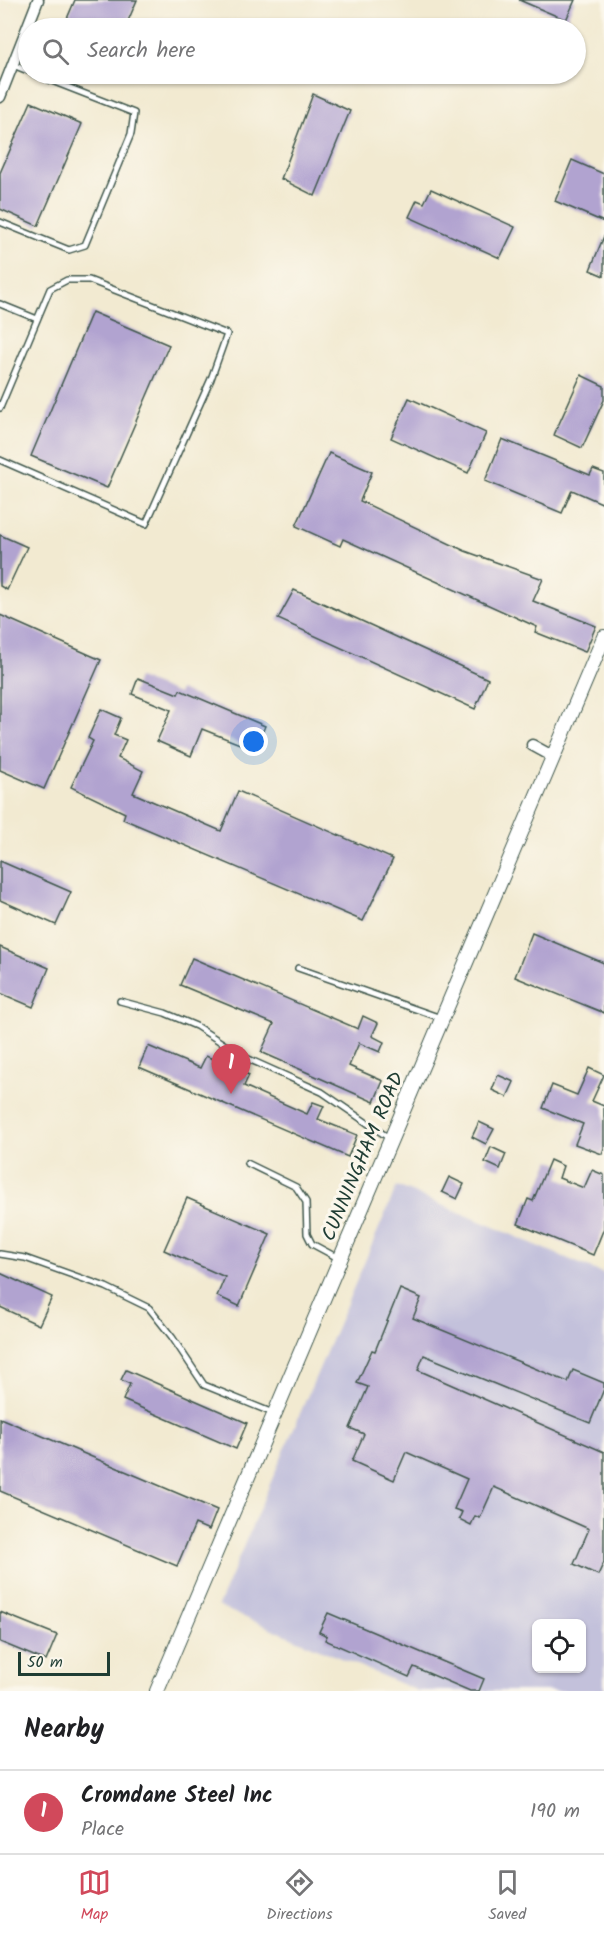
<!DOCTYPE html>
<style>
:root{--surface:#fff;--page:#f2f2f2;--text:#202124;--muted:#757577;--line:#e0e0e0;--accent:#d1495b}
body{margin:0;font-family:Kalam,sans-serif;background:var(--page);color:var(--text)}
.controls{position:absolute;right:18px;bottom:18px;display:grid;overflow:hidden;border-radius:9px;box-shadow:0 2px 4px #0004}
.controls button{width:54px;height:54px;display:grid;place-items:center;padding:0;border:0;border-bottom:2px solid var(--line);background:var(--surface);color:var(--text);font:30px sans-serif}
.scale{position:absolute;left:18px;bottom:15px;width:92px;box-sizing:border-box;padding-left:6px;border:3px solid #1f3d34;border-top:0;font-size:16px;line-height:21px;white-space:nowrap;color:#1f3d34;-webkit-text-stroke:4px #fbf7ec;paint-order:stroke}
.you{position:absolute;left:254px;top:742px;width:21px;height:21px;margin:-15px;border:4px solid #fff;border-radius:50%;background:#1a73e8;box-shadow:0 0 0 9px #1a73e833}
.badge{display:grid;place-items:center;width:39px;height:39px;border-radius:50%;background:var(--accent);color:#fff;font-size:20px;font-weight:700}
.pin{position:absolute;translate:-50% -50px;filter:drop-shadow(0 2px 3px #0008)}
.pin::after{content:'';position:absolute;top:32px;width:21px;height:18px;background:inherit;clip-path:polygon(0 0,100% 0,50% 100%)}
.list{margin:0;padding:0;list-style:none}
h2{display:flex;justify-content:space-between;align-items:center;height:78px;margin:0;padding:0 24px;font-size:26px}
h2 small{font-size:20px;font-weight:400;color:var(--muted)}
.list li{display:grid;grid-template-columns:39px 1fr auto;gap:18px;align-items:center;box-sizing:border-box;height:84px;padding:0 24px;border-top:2px solid var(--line)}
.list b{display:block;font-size:22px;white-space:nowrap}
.list p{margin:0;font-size:20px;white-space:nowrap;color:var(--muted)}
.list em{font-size:20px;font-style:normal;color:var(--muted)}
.icon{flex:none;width:33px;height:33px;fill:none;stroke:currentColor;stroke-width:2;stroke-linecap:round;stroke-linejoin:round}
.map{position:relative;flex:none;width:604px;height:1691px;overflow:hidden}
.search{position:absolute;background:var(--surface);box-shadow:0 2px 4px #0004;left:18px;right:18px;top:18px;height:66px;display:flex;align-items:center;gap:15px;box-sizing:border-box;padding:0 21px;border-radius:33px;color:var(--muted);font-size:22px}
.sheet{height:162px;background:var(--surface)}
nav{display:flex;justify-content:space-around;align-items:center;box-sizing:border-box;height:84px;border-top:2px solid var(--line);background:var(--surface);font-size:16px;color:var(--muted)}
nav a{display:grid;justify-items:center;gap:3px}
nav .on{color:var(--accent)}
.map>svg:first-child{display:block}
</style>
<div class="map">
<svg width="604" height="1691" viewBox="0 0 604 1691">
<rect width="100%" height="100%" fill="#fbf7ec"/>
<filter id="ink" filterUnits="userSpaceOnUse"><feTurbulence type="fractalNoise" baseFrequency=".0167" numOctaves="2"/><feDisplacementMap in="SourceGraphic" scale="12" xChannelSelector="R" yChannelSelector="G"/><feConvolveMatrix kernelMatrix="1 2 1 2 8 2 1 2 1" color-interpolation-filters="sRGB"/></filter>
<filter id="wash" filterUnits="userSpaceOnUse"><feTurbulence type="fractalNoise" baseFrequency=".008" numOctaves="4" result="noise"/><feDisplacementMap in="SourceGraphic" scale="24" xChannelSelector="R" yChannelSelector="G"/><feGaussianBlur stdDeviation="1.35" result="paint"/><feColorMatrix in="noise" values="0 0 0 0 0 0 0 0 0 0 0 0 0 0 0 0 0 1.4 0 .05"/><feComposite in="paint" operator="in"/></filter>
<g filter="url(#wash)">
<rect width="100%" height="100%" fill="#f2ead1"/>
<path fill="#c3c1db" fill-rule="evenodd" d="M397,1186L604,1274V1691H418L218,1606ZM536,1624H582V1668H536Z"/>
<g id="blocks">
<g fill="#b1a3d0">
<polygon points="75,0 137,0 125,28 63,28"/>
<polygon points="519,0 575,0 566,20"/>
<polygon points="313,94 350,111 315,196 281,179"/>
<polygon points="31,102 82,124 38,226 0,209 0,173"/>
<polygon points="572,160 604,174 604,222 555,201"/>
<polygon points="431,189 515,227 500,258 409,217 417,200 424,203"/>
<polygon points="604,236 604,276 590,270"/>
<polygon points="92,312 169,345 107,488 31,456"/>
<polygon points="581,375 604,386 604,400 582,448 554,435"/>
<polygon points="409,398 486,433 468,473 391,438"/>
<polygon points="502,439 590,475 593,469 604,473 604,504 572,490 562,513 485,481"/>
<polygon points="329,453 372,472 360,501 465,551 543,579 533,601 596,626 585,652 535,632 537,627 343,539 340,546 296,526"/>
<polygon points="0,535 27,547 7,590 0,586"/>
<polygon points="294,590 488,679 475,709 278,619"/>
<polygon points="0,615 101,660 44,789 0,770"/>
<polygon points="138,678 178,694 180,690 265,726 255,750 202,729 191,756 157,741 171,710 132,694"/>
<polygon points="101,709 121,718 114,735 126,740 118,758 143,771 133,793 221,831 238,791 393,859 363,921 123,819 125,813 71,787 93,741 88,738"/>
<polygon points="0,861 71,892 56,925 0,900"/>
<polygon points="532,933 604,963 604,1013 515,977"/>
<polygon points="0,947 49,968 33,1007 0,993"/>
<polygon points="192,958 358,1029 363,1016 378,1023 372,1036 384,1042 380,1052 359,1043 349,1066 383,1081 374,1102 261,1052 274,1024 180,985"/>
<polygon points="148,1046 200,1068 206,1056 249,1075 244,1086 307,1114 313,1102 324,1106 318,1119 357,1135 348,1157 139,1067"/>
<polygon points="589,1068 604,1075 592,1101 604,1106 604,1148 602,1154 575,1144 583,1124 543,1108 552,1085 577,1095"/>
<polygon points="498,1075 514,1082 507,1097 492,1090"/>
<polygon points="479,1122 494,1129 486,1144 472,1137"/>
<polygon points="491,1147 506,1154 500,1169 485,1162"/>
<polygon points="550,1160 563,1166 559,1178 584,1188 592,1170 604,1175 604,1228 593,1255 518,1224 528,1199 533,1201"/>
<polygon points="449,1177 464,1184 457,1199 442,1192"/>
<polygon points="187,1198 270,1234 239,1306 217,1296 225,1277 164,1250"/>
<polygon points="0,1273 52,1297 39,1325 0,1307"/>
<polygon points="400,1289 421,1298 413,1318 568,1382 573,1370 604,1383 604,1389 590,1423 424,1355 418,1370 604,1452 604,1562 598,1575 574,1564 589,1529 494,1487 480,1518 475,1516 471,1525 459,1519 462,1512 454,1509 467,1479 406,1452 394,1480 352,1461 364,1434 350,1428 368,1387 357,1383 372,1350 375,1351"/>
<polygon points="126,1370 247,1423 236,1449 123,1400 130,1384 121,1380"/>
<polygon points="0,1418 217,1510 209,1530 195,1524 177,1566 0,1491"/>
<polygon points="0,1612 57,1635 46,1661 0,1642"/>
<polygon points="328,1613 484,1679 479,1691 470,1691 414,1667 409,1677 325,1640 327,1636 319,1632"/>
</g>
</g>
</g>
<g filter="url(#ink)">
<use href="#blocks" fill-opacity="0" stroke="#3f574c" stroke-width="1.5"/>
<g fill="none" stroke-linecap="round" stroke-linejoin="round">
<g stroke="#3f574c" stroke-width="8">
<g id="lane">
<polyline points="13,65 28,71"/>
<polyline points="0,222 69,250 85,245 131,134 134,113 34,74"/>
<polyline points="0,304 37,319"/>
<polyline points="0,408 50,289 67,280 89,280 227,334 211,379 146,524 0,460"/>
<polyline points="298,968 441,1018"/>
<polyline points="120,1001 165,1013 196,1026 244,1057 322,1092 389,1138"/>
<polyline points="247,1163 296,1187 306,1202 307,1234 312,1244 338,1258"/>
<polyline points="0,1254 25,1258 106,1287 149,1308 172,1337 204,1385 273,1413"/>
</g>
</g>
<g stroke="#3f574c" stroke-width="13">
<g id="street">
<polyline points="0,97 38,0"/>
<polyline points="532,745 552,756"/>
</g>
</g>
<g stroke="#3f574c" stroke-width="16">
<polyline id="secondary" points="157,1691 604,637"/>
</g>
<use href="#lane" stroke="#fff" stroke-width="5"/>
<use href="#street" stroke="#fff" stroke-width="10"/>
<use href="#secondary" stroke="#fff" stroke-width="14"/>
</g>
</g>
<g text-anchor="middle" stroke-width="6" stroke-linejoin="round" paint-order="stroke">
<g font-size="20" fill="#1f3d34" stroke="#fbf7ec">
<text transform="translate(362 1156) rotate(-67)" y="7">CUNNINGHAM ROAD</text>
</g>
</g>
</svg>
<div class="controls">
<button><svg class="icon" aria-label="locate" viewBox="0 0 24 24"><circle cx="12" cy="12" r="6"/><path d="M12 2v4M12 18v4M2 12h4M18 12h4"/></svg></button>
</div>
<div class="scale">50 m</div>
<div class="you"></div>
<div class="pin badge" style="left:231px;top:1094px">1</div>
<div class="search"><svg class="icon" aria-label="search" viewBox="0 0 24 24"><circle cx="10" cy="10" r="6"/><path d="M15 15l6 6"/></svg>Search here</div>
</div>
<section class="sheet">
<h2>Nearby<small></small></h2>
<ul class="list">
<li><span class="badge">1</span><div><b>Cromdane Steel Inc</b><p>Place</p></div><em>190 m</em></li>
</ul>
</section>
<nav>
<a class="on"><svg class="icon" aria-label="map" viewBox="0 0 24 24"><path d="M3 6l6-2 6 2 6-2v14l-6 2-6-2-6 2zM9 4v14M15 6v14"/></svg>Map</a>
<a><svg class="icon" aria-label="directions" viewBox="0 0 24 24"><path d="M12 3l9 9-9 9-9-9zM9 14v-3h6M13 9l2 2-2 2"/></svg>Directions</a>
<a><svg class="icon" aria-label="saved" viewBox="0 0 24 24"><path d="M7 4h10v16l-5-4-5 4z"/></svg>Saved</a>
</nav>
